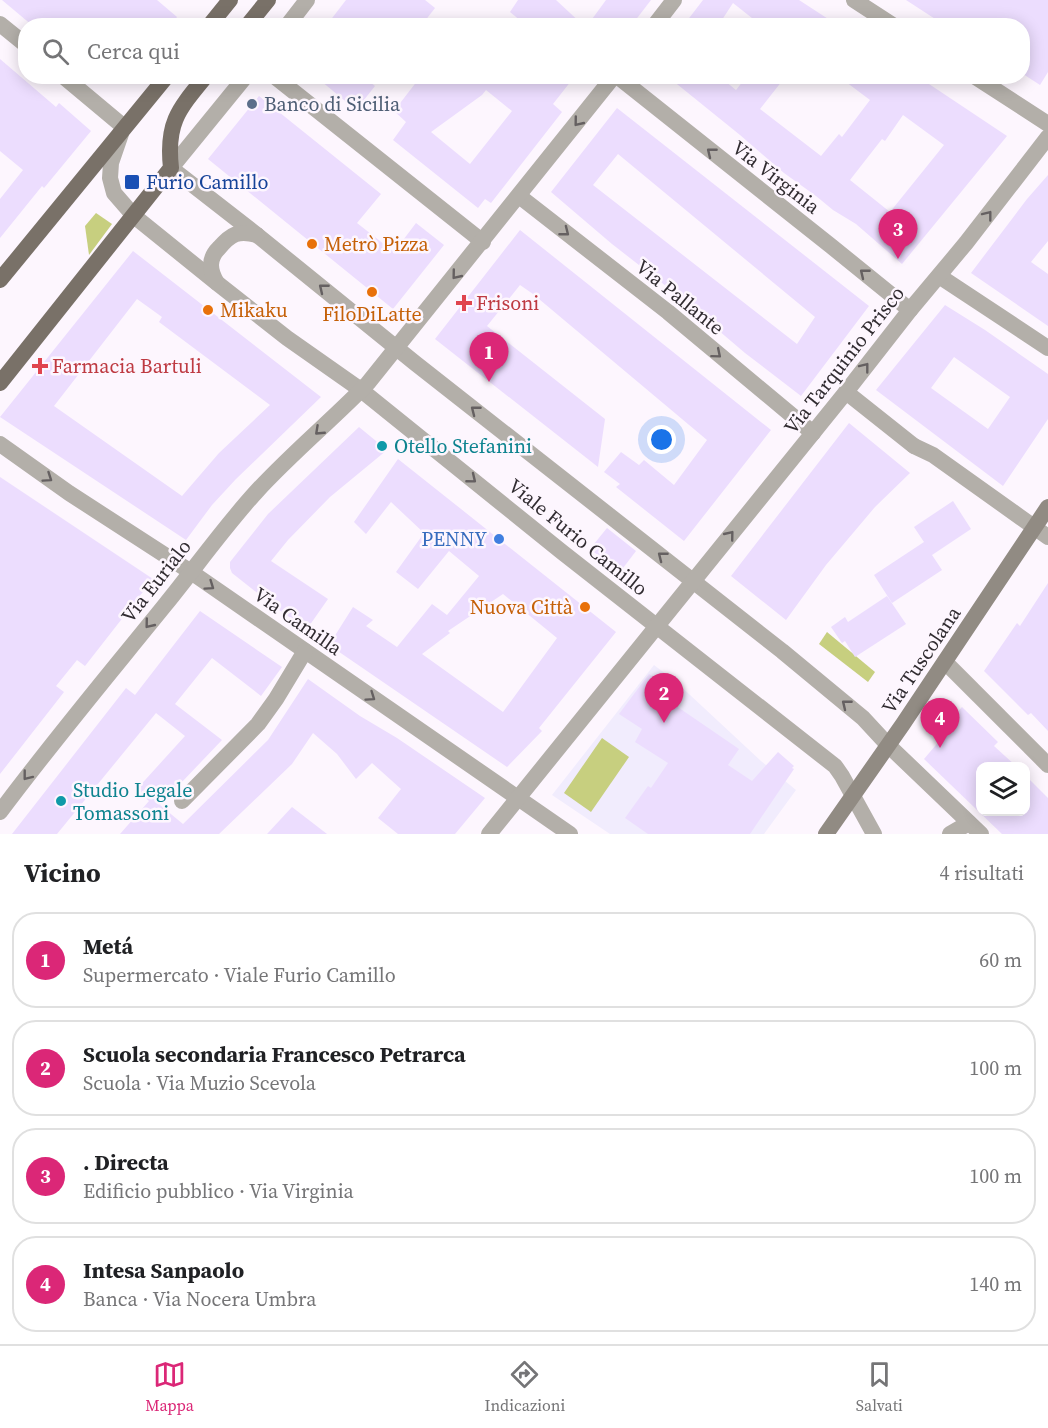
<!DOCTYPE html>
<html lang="it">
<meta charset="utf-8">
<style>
:root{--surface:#fff;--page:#f2f2f2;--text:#202124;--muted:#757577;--line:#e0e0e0;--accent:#db2777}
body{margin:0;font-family:"Source Serif 4",serif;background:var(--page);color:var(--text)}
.controls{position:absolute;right:18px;bottom:18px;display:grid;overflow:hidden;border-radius:12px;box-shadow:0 3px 15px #0003}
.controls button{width:54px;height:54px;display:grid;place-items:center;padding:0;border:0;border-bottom:2px solid var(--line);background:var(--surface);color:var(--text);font:30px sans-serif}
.you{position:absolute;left:662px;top:440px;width:21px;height:21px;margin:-15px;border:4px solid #fff;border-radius:50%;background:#1a73e8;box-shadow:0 0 0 9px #1a73e833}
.badge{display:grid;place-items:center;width:39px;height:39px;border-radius:50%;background:var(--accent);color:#fff;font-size:20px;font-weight:700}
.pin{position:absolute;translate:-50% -50px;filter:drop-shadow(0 2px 3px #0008)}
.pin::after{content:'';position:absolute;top:32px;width:21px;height:18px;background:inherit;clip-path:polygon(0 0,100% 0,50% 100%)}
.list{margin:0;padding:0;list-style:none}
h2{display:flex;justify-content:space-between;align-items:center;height:78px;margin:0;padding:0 24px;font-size:26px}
h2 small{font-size:20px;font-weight:400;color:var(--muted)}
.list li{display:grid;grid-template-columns:39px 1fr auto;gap:18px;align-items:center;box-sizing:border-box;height:96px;margin:0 12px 12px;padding:0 12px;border:2px solid var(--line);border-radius:24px}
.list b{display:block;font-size:22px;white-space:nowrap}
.list p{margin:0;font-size:20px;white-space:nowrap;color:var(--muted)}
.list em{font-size:20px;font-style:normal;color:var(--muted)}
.icon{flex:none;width:33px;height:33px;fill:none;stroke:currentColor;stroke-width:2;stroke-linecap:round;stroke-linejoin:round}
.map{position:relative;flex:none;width:1048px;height:834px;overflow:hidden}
.search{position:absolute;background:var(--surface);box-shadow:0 3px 15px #0003;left:18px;right:18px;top:18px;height:66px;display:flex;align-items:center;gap:15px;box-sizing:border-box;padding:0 21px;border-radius:24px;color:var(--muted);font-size:22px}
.sheet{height:510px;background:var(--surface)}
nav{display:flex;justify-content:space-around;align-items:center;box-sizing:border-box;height:84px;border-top:2px solid var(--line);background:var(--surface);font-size:16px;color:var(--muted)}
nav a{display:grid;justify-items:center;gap:3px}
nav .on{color:var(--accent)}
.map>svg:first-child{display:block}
</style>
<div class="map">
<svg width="1048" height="834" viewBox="0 0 1048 834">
<rect width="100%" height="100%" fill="#fdf6fe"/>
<polygon fill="#f1ecfd" points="654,665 675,681 761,761 796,790 764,834 610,834 552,795"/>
<g fill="#c7cf7f">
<polygon points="96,213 112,224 89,255 85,226"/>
<polygon points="827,632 875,672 868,682 819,644"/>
<polygon points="602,738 629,757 591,812 564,793"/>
</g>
<g fill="#ecddfe" fill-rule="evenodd">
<polygon points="2,0 157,0 177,17 170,26 33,26"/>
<polygon points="346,0 425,0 435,8 421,26 326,26"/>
<polygon points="518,0 556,0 584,26 527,26 510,12"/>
<polygon points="606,0 651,0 631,26 587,26"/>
<polygon points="703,0 799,0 839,26 762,26 733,3 718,26 683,26"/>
<polygon points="906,0 1048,0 1048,72 1040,85 1023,74 1023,26 946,26"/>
<polygon points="0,59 56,107 59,103 91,131 44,188 42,186 0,238 0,199 23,170 0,151"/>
<polygon points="315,76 362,76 375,86 356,110"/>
<path d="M421,76L426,78L433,76H575L553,104L562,112L491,203L485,199L478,208L393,140L406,122L394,111ZM486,90L512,111L470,164L431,132L482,95Z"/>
<path d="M667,76H719L736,90L747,76H786L760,109L821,156L839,134L842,137L870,100L838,76H917L1007,136L902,264L856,224L833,210L816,196L784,173L740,135ZM903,115L944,145L890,212L850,180L882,139L885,141Z"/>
<polygon points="259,96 381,194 357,223 394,252 416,223 444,245 393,309 208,159"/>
<path d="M617,108L869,306L801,396L745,353L671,290L612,244L551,192ZM618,154L815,317L797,344L593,185Z"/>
<polygon points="1048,175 1048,241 1031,262 1048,274 1048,326 971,273 1027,199"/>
<polygon points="520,230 771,430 684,541 616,487 620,484 604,472 621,452 639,465 644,460 674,485 707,440 533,294 520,285 487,326 605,419 598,467 435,339"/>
<path d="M133,251L321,397L236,479L212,505L186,540L0,417ZM137,299L162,317L159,322L270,405L219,453L182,496L54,406Z"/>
<path d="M945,305L985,330L1048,374V419L1003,486L876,390ZM954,357L1010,397L988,429L931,388Z"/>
<polygon points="849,423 910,473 875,507 826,565 786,620 731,576"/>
<polygon points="359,427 387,450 330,497 288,540 271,561 328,599 307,629 279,610 232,573 230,568 230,562 268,514"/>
<path d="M398,459L616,632L539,728L542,731L507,767L329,645L353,607L373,620L366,626L397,647L432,604L447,615L479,576L449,551L418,589L396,572L424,533L391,502L366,534L354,522ZM503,594L557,638L503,712L422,654L450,633L448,631Z"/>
<polygon points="0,477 153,579 85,666 77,660 56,686 64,692 0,774"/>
<polygon points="953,501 971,529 932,555 942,570 892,603 874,575 924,542 914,527"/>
<polygon points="607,528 636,551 620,572 590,549"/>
<polygon points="1048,583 1048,731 1031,713 1028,715 984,671 1017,623 1020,626"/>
<polygon points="887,596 906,624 855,657 845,641 842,643 831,627 845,617 848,622"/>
<polygon points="200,611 282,667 261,696 212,658 175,704 222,740 160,805 183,824 268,740 308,679 360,716 397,738 485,798 455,834 398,834 378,818 401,789 372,763 356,779 337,754 313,733 292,764 219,834 120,834 149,801 136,790 185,736 156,713 57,834 12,834 126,688 135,695"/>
<polygon points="649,674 672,691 666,699 739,749 728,765 752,781 778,752 794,766 792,768 794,769 750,834 648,834 625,818 648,786 651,788 668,763 635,742 642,729 619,714"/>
<polygon points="962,707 998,742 994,746 1016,766 981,766 981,812 1026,812 1026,776 1048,798 1048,834 1002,834 924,759 941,739 940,737 955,722 951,719"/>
<polygon points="292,807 327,834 267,834"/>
</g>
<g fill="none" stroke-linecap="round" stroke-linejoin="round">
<g stroke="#b3afa9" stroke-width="16">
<polyline points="939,276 1048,348"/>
<polyline points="914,446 933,455 1034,527"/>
</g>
<g stroke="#b3afa9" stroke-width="16">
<polyline points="654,26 674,0"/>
<polyline points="274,76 483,242"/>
<polyline points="617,76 831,246 910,310"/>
<polyline points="121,134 111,163 110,178 114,193 134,216 217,283 287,338 361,390 562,552 835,766 842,776 874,834"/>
<polyline points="171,168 257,235 415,363 782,651 863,718 888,745 981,834"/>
<polyline points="519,196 668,312 813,433"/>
<path d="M217,283C214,278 211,271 211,265C211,258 214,253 219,248C231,234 238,230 257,235"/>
<polyline points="846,392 914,446"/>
<polyline points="0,444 69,493 191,572 570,834"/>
<polyline points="1034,527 1048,537"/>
<polyline points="945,662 1048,765"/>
<polyline points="182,801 258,724 276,699 305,651"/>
<path d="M0,812C53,741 110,673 165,605C196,567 224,527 257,491C292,453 332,420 368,383L614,76"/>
<polyline points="489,834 846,392 910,310 966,243 1048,137"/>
<polyline points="950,834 969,823"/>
</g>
<g stroke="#b3afa9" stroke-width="16">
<polyline points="854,0 894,26"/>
<polyline points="0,24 26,45"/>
<polyline points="287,26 307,0"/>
<polyline points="63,76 124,127"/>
<polyline points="974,76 1048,124"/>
<polyline points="171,168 246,76"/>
</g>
<polyline stroke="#918b83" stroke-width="16" points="826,834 903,724 1048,507"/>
<g stroke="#797168" stroke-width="16">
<polyline points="209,26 230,0"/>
<polyline points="247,26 268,0"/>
<polyline points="0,280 167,76"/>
<path d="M0,383L171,168C166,123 178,110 206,76"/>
</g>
</g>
<defs><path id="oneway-chevron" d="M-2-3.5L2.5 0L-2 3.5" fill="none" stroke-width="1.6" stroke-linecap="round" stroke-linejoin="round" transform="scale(1.5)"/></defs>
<g stroke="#656061">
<use href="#oneway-chevron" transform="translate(578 122) rotate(129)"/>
<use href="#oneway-chevron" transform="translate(711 152) rotate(-141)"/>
<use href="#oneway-chevron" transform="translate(988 215) rotate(-52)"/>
<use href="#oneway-chevron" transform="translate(565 232) rotate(38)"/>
<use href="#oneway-chevron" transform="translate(864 273) rotate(-141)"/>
<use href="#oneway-chevron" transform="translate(456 275) rotate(129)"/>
<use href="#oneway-chevron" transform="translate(323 288) rotate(-141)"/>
<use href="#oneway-chevron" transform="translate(717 354) rotate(40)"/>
<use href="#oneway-chevron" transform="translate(865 367) rotate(-52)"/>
<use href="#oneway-chevron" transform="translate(475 410) rotate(-142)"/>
<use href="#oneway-chevron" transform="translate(319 431) rotate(137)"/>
<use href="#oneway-chevron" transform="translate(48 478) rotate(34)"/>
<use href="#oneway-chevron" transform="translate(472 479) rotate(39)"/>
<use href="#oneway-chevron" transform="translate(730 535) rotate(-51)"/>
<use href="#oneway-chevron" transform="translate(662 556) rotate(-142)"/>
<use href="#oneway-chevron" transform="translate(210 586) rotate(35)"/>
<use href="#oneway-chevron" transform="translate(149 624) rotate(129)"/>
<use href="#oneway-chevron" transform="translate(371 697) rotate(35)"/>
<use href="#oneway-chevron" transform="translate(846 704) rotate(-141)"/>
<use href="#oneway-chevron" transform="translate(27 776) rotate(128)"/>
</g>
<circle fill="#5c6f8a" stroke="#fdf6fe" stroke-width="2" cx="252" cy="104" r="6"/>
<rect fill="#1a4fb4" stroke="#fdf6fe" stroke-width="2" x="124" y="174" width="16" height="16" rx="3"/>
<g fill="#e8710a" stroke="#fdf6fe" stroke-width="2">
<circle cx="312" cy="244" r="6"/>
<circle cx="372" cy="292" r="6"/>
<circle cx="208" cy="310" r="6"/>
<circle cx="585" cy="607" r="6"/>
</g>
<g fill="#e0444e" stroke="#fdf6fe" stroke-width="2">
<path d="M461 294h6v6h6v6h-6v6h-6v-6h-6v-6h6z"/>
<path d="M37 357h6v6h6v6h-6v6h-6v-6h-6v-6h6z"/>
</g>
<g fill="#0f9aa8" stroke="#fdf6fe" stroke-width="2">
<circle cx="382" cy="446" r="6"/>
<circle cx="61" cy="801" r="6"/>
</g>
<circle fill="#3f7fe0" stroke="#fdf6fe" stroke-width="2" cx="499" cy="539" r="6"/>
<g text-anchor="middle" stroke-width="5" stroke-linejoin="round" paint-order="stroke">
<g font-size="20" fill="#4e5e75" stroke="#fdf6fe" text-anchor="start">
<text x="264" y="111">Banco di Sicilia</text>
</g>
<g font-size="20" fill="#312c31" stroke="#fdf6fe">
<text transform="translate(776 177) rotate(38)" y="7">Via Virginia</text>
<text transform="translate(680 297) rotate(39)" y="7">Via Pallante</text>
<text transform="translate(844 360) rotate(-52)" y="7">Via Tarquinio Prisco</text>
<text transform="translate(578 537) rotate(39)" y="7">Viale Furio Camillo</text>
<text transform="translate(156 581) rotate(-52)" y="7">Via Eurialo</text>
<text transform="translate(298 621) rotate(35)" y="7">Via Camilla</text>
<text transform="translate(921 660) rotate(-56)" y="7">Via Tuscolana</text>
</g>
<g font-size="20" fill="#164399" stroke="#fdf6fe" text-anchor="start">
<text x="146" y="189">Furio Camillo</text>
</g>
<g font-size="20" fill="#c56008" stroke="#fdf6fe" text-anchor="start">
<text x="324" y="251">Metrò Pizza</text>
<text x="220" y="317">Mikaku</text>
<text x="372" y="321" text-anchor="middle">FiloDiLatte</text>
<text x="573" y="614" text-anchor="end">Nuova Città</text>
</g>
<g font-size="20" fill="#be3a42" stroke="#fdf6fe" text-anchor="start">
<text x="476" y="310">Frisoni</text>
<text x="52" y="373">Farmacia Bartuli</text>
</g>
<g font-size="20" fill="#0d838f" stroke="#fdf6fe" text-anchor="start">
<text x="394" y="453">Otello Stefanini</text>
<text x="73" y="797">Studio Legale<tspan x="73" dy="23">Tomassoni</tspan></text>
</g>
<g font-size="20" fill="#366cbe" stroke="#fdf6fe" text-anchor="end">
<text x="487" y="546">PENNY</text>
</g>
</g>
</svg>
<div class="controls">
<button><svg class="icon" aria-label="layers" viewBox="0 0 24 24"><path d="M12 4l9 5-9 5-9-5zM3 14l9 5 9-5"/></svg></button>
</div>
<div class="you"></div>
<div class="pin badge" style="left:489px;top:382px">1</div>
<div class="pin badge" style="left:664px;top:723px">2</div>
<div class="pin badge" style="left:898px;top:259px">3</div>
<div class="pin badge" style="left:940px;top:748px">4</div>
<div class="search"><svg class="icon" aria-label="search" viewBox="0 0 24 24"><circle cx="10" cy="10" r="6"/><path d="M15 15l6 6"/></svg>Cerca qui</div>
</div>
<section class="sheet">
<h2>Vicino<small>4 risultati</small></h2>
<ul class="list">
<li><span class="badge">1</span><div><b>Metá</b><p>Supermercato · Viale Furio Camillo</p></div><em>60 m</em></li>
<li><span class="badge">2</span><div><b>Scuola secondaria Francesco Petrarca</b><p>Scuola · Via Muzio Scevola</p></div><em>100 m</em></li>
<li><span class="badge">3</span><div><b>. Directa</b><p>Edificio pubblico · Via Virginia</p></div><em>100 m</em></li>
<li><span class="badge">4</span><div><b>Intesa Sanpaolo</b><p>Banca · Via Nocera Umbra</p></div><em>140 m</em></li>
</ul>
</section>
<nav>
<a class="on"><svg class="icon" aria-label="map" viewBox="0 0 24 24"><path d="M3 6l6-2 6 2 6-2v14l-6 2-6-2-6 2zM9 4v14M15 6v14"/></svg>Mappa</a>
<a><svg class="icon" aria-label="directions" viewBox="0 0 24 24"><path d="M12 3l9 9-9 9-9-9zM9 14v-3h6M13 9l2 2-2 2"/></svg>Indicazioni</a>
<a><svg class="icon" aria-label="saved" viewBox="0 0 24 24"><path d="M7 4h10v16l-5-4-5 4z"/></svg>Salvati</a>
</nav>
